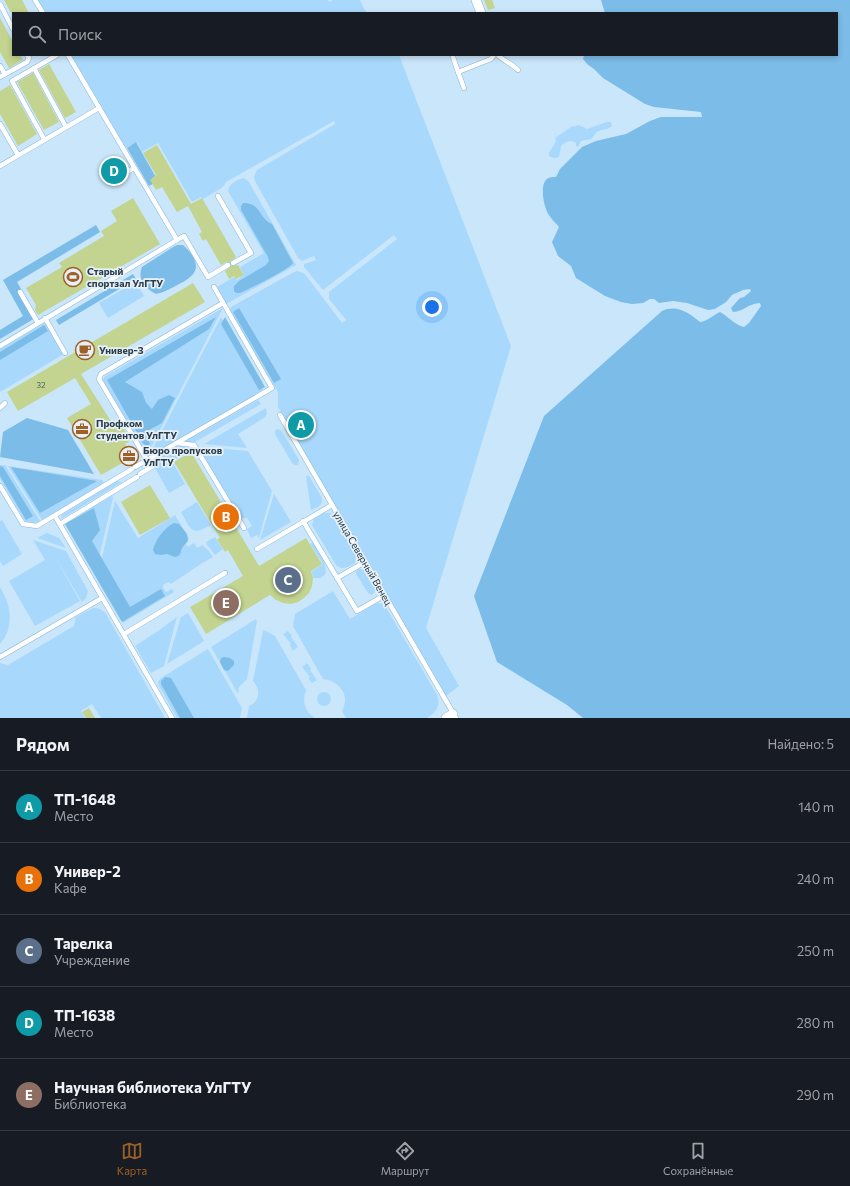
<!DOCTYPE html>
<html lang="ru">
<meta charset="utf-8">
<style>
:root{--surface:#171b24;--page:#20242c;--text:#f1f3f6;--muted:#9ea1a6;--line:#363941;--accent:#9e6026}
body{margin:0;font-family:Commissioner,sans-serif;background:var(--page);color:var(--text)}
.you{position:absolute;left:432px;top:307px;width:14px;height:14px;margin:-10px;border:3px solid #fff;border-radius:50%;background:#1a73e8;box-shadow:0 0 0 6px #1a73e833}
.badge{display:grid;place-items:center;width:26px;height:26px;border-radius:50%;background:var(--accent);color:#fff;font-size:13px;font-weight:700}
.pin{position:absolute;translate:-50% -50%;border:2px solid #fff;box-shadow:0 1px 4px #0006}
.list{margin:0;padding:0;list-style:none}
h2{display:flex;justify-content:space-between;align-items:center;height:52px;margin:0;padding:0 16px;font-size:17px}
h2 small{font-size:13px;font-weight:400;color:var(--muted)}
.list li{display:grid;grid-template-columns:26px 1fr auto;gap:12px;align-items:center;box-sizing:border-box;height:72px;padding:0 16px;border-top:1px solid var(--line)}
.list b{display:block;font-size:15px;white-space:nowrap}
.list p{margin:0;font-size:13px;white-space:nowrap;color:var(--muted)}
.list em{font-size:13px;font-style:normal;color:var(--muted)}
.icon{flex:none;width:22px;height:22px;fill:none;stroke:currentColor;stroke-width:2;stroke-linecap:round;stroke-linejoin:round}
.map{position:relative;flex:none;width:850px;height:718px;overflow:hidden}
.search{position:absolute;background:var(--surface);box-shadow:0 2px 6px #0003;left:12px;right:12px;top:12px;height:44px;display:flex;align-items:center;gap:10px;box-sizing:border-box;padding:0 14px;border-radius:0px;color:var(--muted);font-size:15px}
.sheet{height:412px;background:var(--surface)}
nav{display:flex;justify-content:space-around;align-items:center;box-sizing:border-box;height:56px;border-top:1px solid var(--line);background:var(--surface);font-size:11px;color:var(--muted)}
nav a{display:grid;justify-items:center;gap:2px}
nav .on{color:var(--accent)}
.map>svg:first-child{display:block}
</style>
<div class="map">
<svg width="850" height="718" viewBox="0 0 850 718">
<rect width="100%" height="100%" fill="#cae6fb"/>
<g fill="#a8d9fc">
<polygon points="38,0 327,0 330,2 333,0 360,0 364,9 368,13 46,13"/>
<polygon points="71,55 399,55 511,346 426,628 459,686 446,696 297,440 297,436 311,427 306,418 294,424 292,422 286,421 278,407 278,392 230,311 231,307 294,272 297,271 304,273 342,323 346,320 329,299 329,292 397,239 394,235 323,290 304,267 304,264 316,260 314,256 302,261 298,258 255,181 254,177 257,170 335,124 334,121 226,182 223,187 203,199 201,197 192,202 158,143 142,152 137,142 126,148"/>
<path d="M607,122H611L612,126C607,130 604,129 598,131C595,133 594,137 591,139L581,141L578,147L576,146V143C570,139 565,142 561,146L559,157C555,159 553,158 549,156V153L556,141L555,138L571,127L579,125L587,129Z"/>
<path d="M244,178L249,182L296,265L226,304L217,287L234,277L237,280L244,275L240,267L264,253L228,191C228,184 238,179 244,178Z"/>
<polygon points="136,282 144,296 108,318 99,303"/>
<polygon points="223,308 147,455 103,382 104,377"/>
<polygon points="221,317 263,390 149,456"/>
<polygon points="46,322 64,354 0,392 0,349"/>
<polygon points="258,400 261,404 188,446 190,450 172,461 185,484 169,493 151,461"/>
<polygon points="266,408 267,413 265,417 238,434 247,448 204,444"/>
<polygon points="277,429 281,430 299,460 298,465 295,465 292,463 275,434 275,431"/>
<polygon points="203,447 248,451 272,491 259,538 257,535 251,538 247,529 252,526 247,518 241,518 199,449"/>
<polygon points="0,465 5,465 40,521 33,524 25,521 0,479"/>
<polygon points="8,466 102,480 104,483 42,520"/>
<path d="M306,476H309L322,498C323,506 317,507 311,510Z"/>
<polygon points="117,481 122,482 61,519 62,515"/>
<polygon points="274,494 291,522 260,540"/>
<polygon points="112,496 113,498 95,575 65,524"/>
<path d="M115,501L138,538L175,515L189,538L186,544L188,547L194,543L197,548L202,545L209,551L213,557C198,565 185,575 171,584L169,582L163,585V588L166,592L172,589L174,592L123,623L97,579Z"/>
<path d="M197,502L211,525C190,537 191,529 181,512Z"/>
<path d="M324,513H331L356,554L355,563C348,567 343,571 336,565L312,525L314,519Z"/>
<polygon points="2,520 22,554 3,566 0,561 0,521"/>
<polygon points="47,533 59,538 66,548 37,538"/>
<polygon points="215,537 223,549 215,555 207,545 206,542"/>
<polygon points="33,540 66,551 88,591 86,598 82,602 54,555 80,601 35,626 9,581 45,560"/>
<polygon points="313,542 324,559 326,573 321,578 313,578 312,571 323,564 310,544"/>
<polygon points="359,569 365,570 375,587 375,591 372,595 368,593 356,574 356,571"/>
<path d="M0,587C11,605 15,627 0,644Z"/>
<path d="M333,591L350,619L377,603L384,604L437,695C441,707 436,712 427,718H346L342,711C351,695 339,681 323,679L293,626L295,614Z"/>
<path d="M93,608C99,608 102,609 106,614L165,718H101L92,704L81,711L85,718H0V663L8,665L74,626L76,617Z"/>
<polygon points="188,613 204,641 167,664 181,617"/>
<polygon points="177,617 164,666 151,673 135,646 158,631"/>
<polygon points="256,619 257,621 247,679 239,687 238,694 211,647"/>
<path d="M264,630L275,636L306,690C302,701 304,711 315,718H247L249,706C260,701 261,690 253,681L263,631Z"/>
<polygon points="288,631 292,636 291,637 298,647 293,651 290,645 291,644 283,634"/>
<polygon points="208,649 242,708 240,718 177,718 159,686 158,682 161,678"/>
<polygon points="307,663 311,669 310,670 317,680 312,683 308,678 310,677 302,667"/>
<circle cx="324" cy="699" r="7"/>
</g>
<g fill="#7cbce9">
<path d="M601,0H850V718H583L567,705L497,662L474,596L544,416L662,311C677,304 689,313 700,322C708,321 713,315 720,312C729,317 735,325 744,327L749,323L761,306L760,303C749,303 743,312 733,312L731,308L740,298L744,297L751,291L750,289L743,290L732,295L726,302L715,309L708,310L687,303L673,301L659,303L654,299H650L643,303L632,304L621,302L605,296L576,278L571,266L558,256L552,242L559,227C556,223 552,220 549,215C544,208 539,185 547,179C549,177 553,177 556,177L560,169L582,147L596,141L626,134L650,121L661,117H702L701,112L654,107L645,104L603,78L594,69L587,64L583,59L584,55H837V13H605Z"/>
<polygon points="136,142 158,181 149,186 127,148"/>
<path d="M243,203C262,203 258,218 272,224L293,263C290,269 249,289 240,293H236L234,291V286L239,281L266,265L269,261L268,257L241,210V206Z"/>
<polygon points="96,225 100,232 17,282 37,317 0,339 0,330 23,316 3,280"/>
<path d="M177,245H183C192,253 203,267 190,277C187,280 183,282 179,284C172,288 165,292 156,294C145,288 137,280 142,267L173,247Z"/>
<polygon points="133,274 136,279 59,325 56,320"/>
<polygon points="239,308 281,379 274,383 233,312"/>
<polygon points="216,317 209,329 125,382 142,392 146,403 152,409 158,400 169,395 175,398 162,423 145,432 150,444 147,450 107,380"/>
<polygon points="225,317 265,387 259,390 221,324"/>
<polygon points="44,325 48,331 0,360 0,352"/>
<polygon points="27,418 68,430 94,474 0,457 3,432"/>
<polygon points="0,466 3,467 33,516 26,520 0,476"/>
<polygon points="11,467 97,481 40,513"/>
<polygon points="94,508 100,530 92,541 130,607 161,589 165,596 122,622 65,524"/>
<path d="M174,523L179,524L187,534L188,541C186,543 184,545 182,548C180,553 181,556 175,557L167,554L161,555L155,554L153,550C155,540 165,527 174,523Z"/>
<polygon points="224,657 230,658 234,661 234,665 228,671 224,670 220,662 221,658"/>
<polygon points="165,677 171,678 194,718 180,718 161,684 161,681"/>
</g>
<g fill="#c2d48f">
<polygon points="4,0 22,0 29,13 11,13"/>
<polygon points="484,0 492,0 495,8 488,10"/>
<polygon points="0,18 13,42 13,55 20,55 23,60 9,68 0,52"/>
<polygon points="49,64 76,112 65,118 39,70"/>
<polygon points="33,73 59,122 44,130 17,82"/>
<polygon points="10,85 37,134 18,146 0,114 0,91"/>
<polygon points="157,145 191,204 202,198 236,257 230,262 226,262 221,265 206,239 203,241 199,234 202,232 188,206 177,212 162,187 156,190 150,180 156,175 143,153"/>
<polygon points="117,164 121,171 110,178 106,171"/>
<polygon points="133,198 160,244 38,315 35,310 36,305 26,288 62,267 59,263 104,236 101,231 117,221 111,211"/>
<polygon points="238,265 244,275 236,279 234,276 229,279 225,271 231,266"/>
<polygon points="193,283 205,302 81,374 116,429 122,426 130,441 125,444 133,457 101,475 67,418 91,404 75,378 18,411 7,392"/>
<polygon points="306,419 309,425 297,432 293,426"/>
<polygon points="191,452 259,566 306,538 322,564 311,571 313,578 312,586 309,593 304,598 298,602 291,604 283,603 276,600 270,595 206,634 190,607 243,576 228,550 225,552 217,539 220,538 174,462"/>
<polygon points="150,485 170,518 140,535 121,502"/>
<polygon points="89,708 95,718 86,718 82,712"/>
</g>
<g fill="none" stroke-linecap="round" stroke-linejoin="round">
<g stroke="#87b6d7" stroke-width="5.5">
<g id="lane">
<polyline points="35,0 43,13"/>
<polyline points="0,4 13,29"/>
<polyline points="68,55 177,240 184,236 208,277 228,265"/>
<path d="M498,55C504,61 512,64 518,70"/>
<polyline points="453,57 458,72"/>
<polyline points="0,66 5,74"/>
<polyline points="34,68 66,127"/>
<polyline points="0,77 27,62 29,58 27,55"/>
<polyline points="464,88 458,72 491,59 494,55"/>
<polyline points="0,124 18,155"/>
<polyline points="44,139 12,81 57,55"/>
<polyline points="0,166 99,108"/>
<polyline points="112,181 134,168"/>
<polyline points="218,196 251,253 233,263"/>
<polyline points="20,292 38,323"/>
<polyline points="45,318 65,353"/>
<polyline points="0,346 177,240"/>
<polyline points="0,408 5,403"/>
<polyline points="280,415 456,718"/>
<polyline points="177,443 194,445 244,528"/>
<polyline points="147,460 99,379 101,374 223,303"/>
<polyline points="135,467 272,388 214,287"/>
<polyline points="140,474 153,466"/>
<polyline points="0,486 23,524 37,526 132,469"/>
<polyline points="55,516 172,718"/>
<polyline points="303,521 357,611 385,595"/>
<polyline points="60,524 137,477"/>
<polyline points="257,549 332,505"/>
<polyline points="337,578 365,562"/>
<polyline points="124,634 225,573"/>
<polyline points="0,657 102,598"/>
</g>
</g>
<g stroke="#87b6d7" stroke-width="10">
<g id="street">
<polyline points="476,0 481,13"/>
<polyline points="446,718 453,714"/>
</g>
</g>
<use href="#lane" stroke="#fff" stroke-width="4.5"/>
<use href="#street" stroke="#fff" stroke-width="9"/>
</g>
<defs>
<g id="stadium-ring" transform="scale(1)"><circle r="9.5" fill="#e7f0f7" stroke="#9e6026" stroke-width="1.5"/><path d="M0-5a6.5 5 0 1 0 0 10a6.5 5 0 1 0 0-10ZM-3.5-1.8h7v3.6h-7Z" fill="#9e6026"/></g>
<g id="cafe-ring" transform="scale(1)"><circle r="9.5" fill="#e7f0f7" stroke="#9e6026" stroke-width="1.5"/><path d="M-5.5-4.5H6V0H3Q3 3.5 0 3.5H-2.5Q-5.5 3.5-5.5 0ZM3-3.2v2h1.7v-2ZM-6 4.5H4V6H-6Z" fill="#9e6026"/></g>
<g id="office-ring" transform="scale(1)"><circle r="9.5" fill="#e7f0f7" stroke="#9e6026" stroke-width="1.5"/><path d="M-6-3h4V-5.5h4V-3h4V5H-6ZM-1-4.5V-3h2v-1.5ZM-6 0V1H6V0Z" fill="#9e6026"/></g>
</defs>
<g fill-rule="evenodd">
<use href="#stadium-ring" x="73" y="277"/>
<use href="#cafe-ring" x="85" y="350"/>
<use href="#office-ring" x="82" y="429"/>
<use href="#office-ring" x="129" y="456"/>
</g>
<g text-anchor="middle" stroke-width="3.5" stroke-linejoin="round" paint-order="stroke">
<g font-size="8" fill="#4f635c">
<text x="41" y="388">32</text>
</g>
<g font-size="10" font-weight="bold" fill="#293d4b" stroke="#e7f0f7" text-anchor="start">
<text x="87" y="275">Старый<tspan x="87" dy="12">спортзал УлГТУ</tspan></text>
<text x="99" y="354">Универ-3</text>
<text x="96" y="427">Профком<tspan x="96" dy="12">студентов УлГТУ</tspan></text>
<text x="143" y="454">Бюро пропусков<tspan x="143" dy="12">УлГТУ</tspan></text>
</g>
<g font-size="10" fill="#293d4b" stroke="#e7f0f7">
<text transform="translate(363 558) rotate(60)" y="4">улица Северный Венец</text>
</g>
</g>
</svg>
<div class="you"></div>
<div class="pin badge" style="left:301px;top:425px;background:#0f9aa8">A</div>
<div class="pin badge" style="left:226px;top:517px;background:#e8710a">B</div>
<div class="pin badge" style="left:288px;top:580px;background:#5c6f8a">C</div>
<div class="pin badge" style="left:114px;top:171px;background:#0f9aa8">D</div>
<div class="pin badge" style="left:226px;top:603px;background:#8d6e63">E</div>
<div class="search"><svg class="icon" aria-label="search" viewBox="0 0 24 24"><circle cx="10" cy="10" r="6"/><path d="M15 15l6 6"/></svg>Поиск</div>
</div>
<section class="sheet">
<h2>Рядом<small>Найдено: 5</small></h2>
<ul class="list">
<li><span class="badge" style="background:#0f9aa8">A</span><div><b>ТП-1648</b><p>Место</p></div><em>140 m</em></li>
<li><span class="badge" style="background:#e8710a">B</span><div><b>Универ-2</b><p>Кафе</p></div><em>240 m</em></li>
<li><span class="badge" style="background:#5c6f8a">C</span><div><b>Тарелка</b><p>Учреждение</p></div><em>250 m</em></li>
<li><span class="badge" style="background:#0f9aa8">D</span><div><b>ТП-1638</b><p>Место</p></div><em>280 m</em></li>
<li><span class="badge" style="background:#8d6e63">E</span><div><b>Научная библиотека УлГТУ</b><p>Библиотека</p></div><em>290 m</em></li>
</ul>
</section>
<nav>
<a class="on"><svg class="icon" aria-label="map" viewBox="0 0 24 24"><path d="M3 6l6-2 6 2 6-2v14l-6 2-6-2-6 2zM9 4v14M15 6v14"/></svg>Карта</a>
<a><svg class="icon" aria-label="directions" viewBox="0 0 24 24"><path d="M12 3l9 9-9 9-9-9zM9 14v-3h6M13 9l2 2-2 2"/></svg>Маршрут</a>
<a><svg class="icon" aria-label="saved" viewBox="0 0 24 24"><path d="M7 4h10v16l-5-4-5 4z"/></svg>Сохранённые</a>
</nav>
